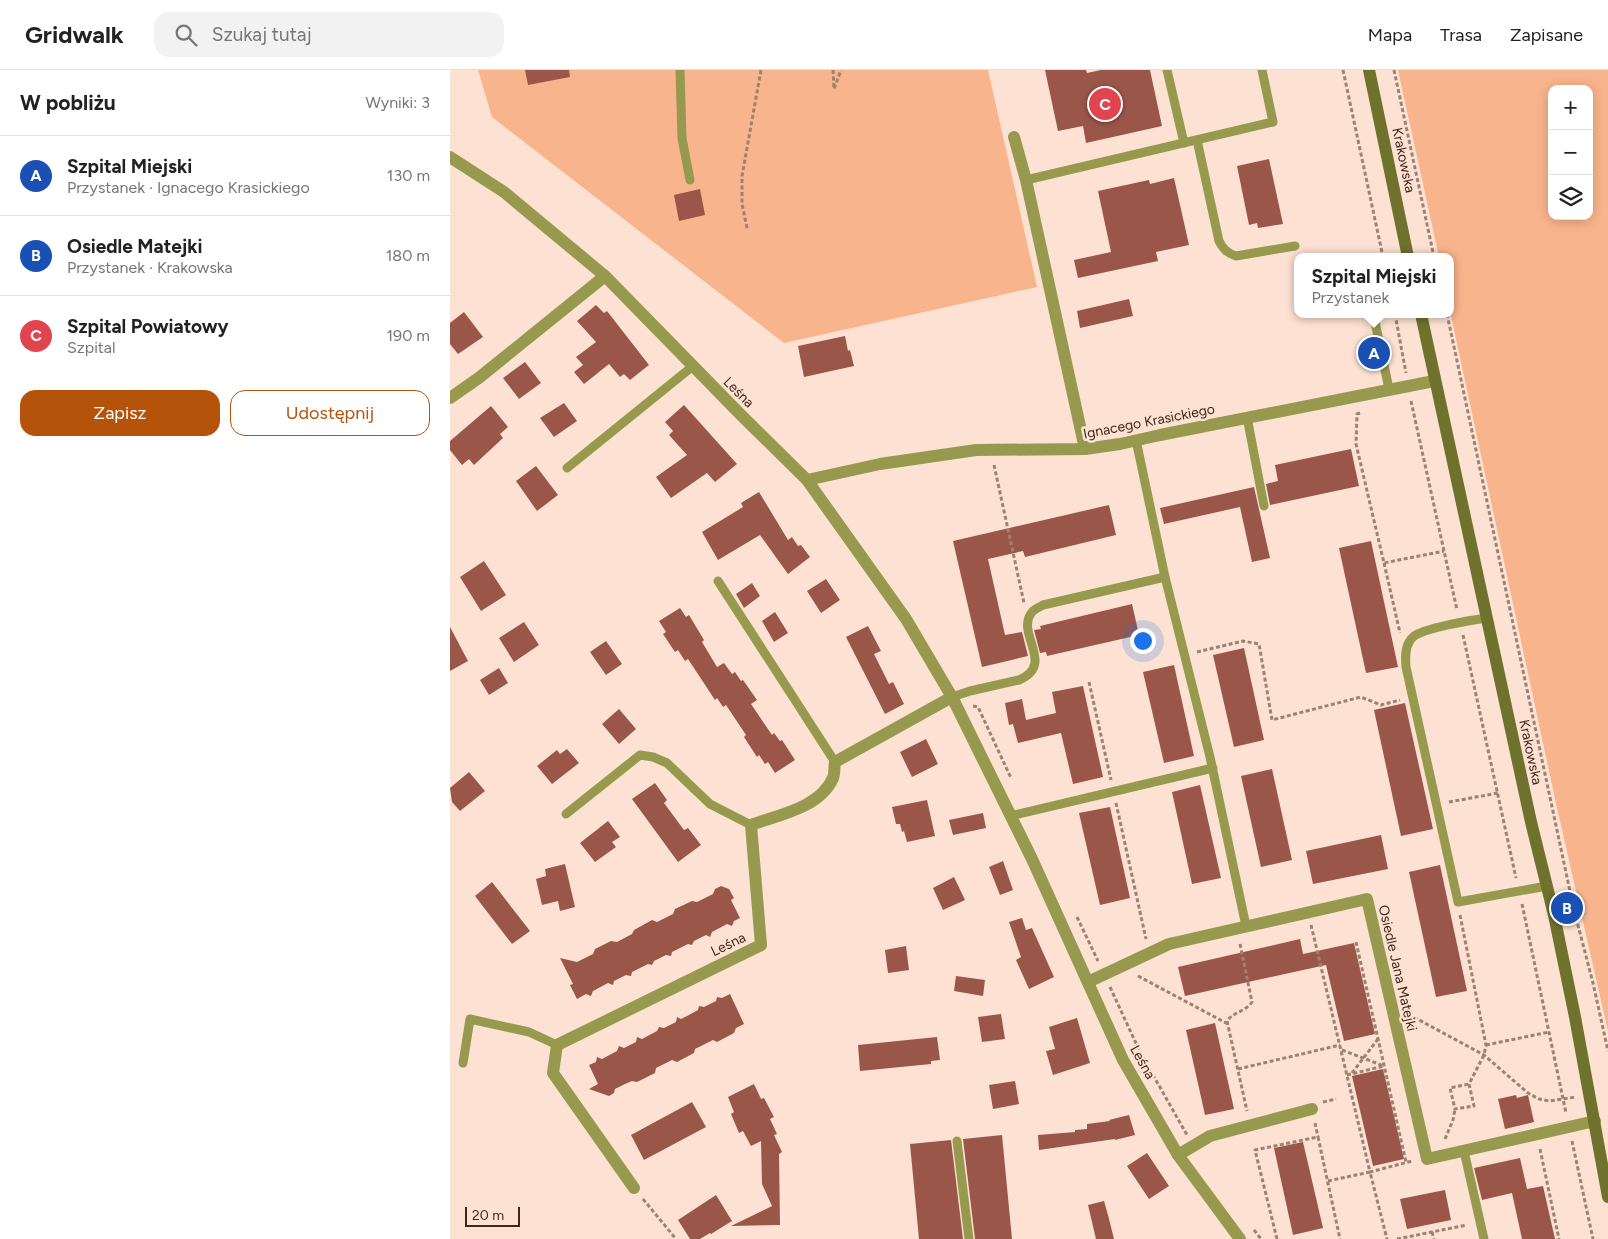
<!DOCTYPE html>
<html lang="pl">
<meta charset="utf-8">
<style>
:root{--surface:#fff;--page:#f2f2f2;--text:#222;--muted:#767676;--line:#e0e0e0;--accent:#b45309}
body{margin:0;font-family:Figtree,sans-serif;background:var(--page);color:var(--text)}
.controls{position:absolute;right:15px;top:15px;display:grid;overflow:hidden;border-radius:10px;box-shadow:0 2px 12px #0003}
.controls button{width:45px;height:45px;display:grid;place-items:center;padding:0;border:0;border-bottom:1px solid var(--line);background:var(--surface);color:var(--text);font:25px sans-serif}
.scale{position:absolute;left:15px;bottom:12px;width:55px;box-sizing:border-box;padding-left:5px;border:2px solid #402717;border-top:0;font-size:14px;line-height:18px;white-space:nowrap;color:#402717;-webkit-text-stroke:4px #fde1d2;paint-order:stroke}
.you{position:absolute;left:692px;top:570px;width:18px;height:18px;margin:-12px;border:4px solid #fff;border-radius:50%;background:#1a73e8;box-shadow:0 0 0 8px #1a73e833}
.badge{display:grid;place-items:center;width:32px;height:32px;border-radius:50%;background:var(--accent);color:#fff;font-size:16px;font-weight:700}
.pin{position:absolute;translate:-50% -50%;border:2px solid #fff;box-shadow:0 1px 5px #0006}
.popup{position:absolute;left:844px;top:183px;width:160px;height:65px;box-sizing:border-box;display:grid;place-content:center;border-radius:10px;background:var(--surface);filter:drop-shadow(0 1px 4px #0005);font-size:16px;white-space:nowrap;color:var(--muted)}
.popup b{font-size:19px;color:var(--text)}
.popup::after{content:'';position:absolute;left:50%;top:100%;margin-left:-10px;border:10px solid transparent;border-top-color:var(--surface)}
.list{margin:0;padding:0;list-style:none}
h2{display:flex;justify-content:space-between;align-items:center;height:65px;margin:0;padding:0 20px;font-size:21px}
h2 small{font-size:16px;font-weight:400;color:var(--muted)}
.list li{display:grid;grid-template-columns:32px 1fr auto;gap:15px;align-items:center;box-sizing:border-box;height:80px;padding:0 20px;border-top:1px solid var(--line)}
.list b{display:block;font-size:19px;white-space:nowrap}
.list p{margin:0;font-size:16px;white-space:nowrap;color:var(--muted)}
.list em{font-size:16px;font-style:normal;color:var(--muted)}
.actions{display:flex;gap:10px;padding:15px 20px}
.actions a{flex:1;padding:11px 0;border:1px solid var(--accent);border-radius:15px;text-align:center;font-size:18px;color:var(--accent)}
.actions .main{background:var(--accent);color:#fff}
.icon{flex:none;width:28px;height:28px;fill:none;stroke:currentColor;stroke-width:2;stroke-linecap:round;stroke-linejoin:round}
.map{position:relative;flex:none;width:1158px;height:1169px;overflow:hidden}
header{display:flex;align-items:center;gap:30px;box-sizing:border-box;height:70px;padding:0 25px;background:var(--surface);border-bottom:1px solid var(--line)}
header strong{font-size:24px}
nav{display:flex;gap:28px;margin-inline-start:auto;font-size:18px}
.search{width:350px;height:45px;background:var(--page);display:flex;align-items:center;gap:12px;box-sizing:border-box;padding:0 18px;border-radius:15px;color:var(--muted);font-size:19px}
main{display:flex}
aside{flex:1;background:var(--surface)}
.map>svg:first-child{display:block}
</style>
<header>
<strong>Gridwalk</strong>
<div class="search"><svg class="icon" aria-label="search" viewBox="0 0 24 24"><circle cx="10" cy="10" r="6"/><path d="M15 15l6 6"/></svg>Szukaj tutaj</div>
<nav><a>Mapa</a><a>Trasa</a><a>Zapisane</a></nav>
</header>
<main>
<aside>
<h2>W pobliżu<small>Wyniki: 3</small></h2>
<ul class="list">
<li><span class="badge" style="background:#1a4fb4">A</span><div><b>Szpital Miejski</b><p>Przystanek · Ignacego Krasickiego</p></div><em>130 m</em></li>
<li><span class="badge" style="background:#1a4fb4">B</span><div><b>Osiedle Matejki</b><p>Przystanek · Krakowska</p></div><em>180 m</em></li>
<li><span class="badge" style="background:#e0444e">C</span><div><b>Szpital Powiatowy</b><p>Szpital</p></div><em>190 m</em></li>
</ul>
<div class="actions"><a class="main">Zapisz</a><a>Udostępnij</a></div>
</aside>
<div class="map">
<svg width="1158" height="1169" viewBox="0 0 1158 1169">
<rect width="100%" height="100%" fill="#fde1d2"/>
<g fill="#f8b48c" fill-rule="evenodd">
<polygon points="28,0 538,0 587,217 334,273 42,47"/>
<path d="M948,0H1158V961L1107,738L1000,241V187H989ZM1102,19H1139V146H1102Z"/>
</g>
<g fill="#9b564a">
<polygon points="75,0 119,0 120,7 78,15"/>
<polygon points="595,0 636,0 637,3 651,0 700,0 712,56 636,73 633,56 608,61"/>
<polygon points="819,89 833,154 808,158 807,153 799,155 787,96"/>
<polygon points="724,108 739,175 706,182 708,191 628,208 624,190 661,182 648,121 699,110 700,114"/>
<polygon points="250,119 255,145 229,151 224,125"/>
<polygon points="679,229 683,246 630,258 627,241"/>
<polygon points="146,235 154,243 157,241 199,295 180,310 174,304 170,307 159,294 134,314 124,302 133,295 126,287 146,272 127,251"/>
<polygon points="14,242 33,267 8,284 0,274 0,253"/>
<polygon points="395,266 398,281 400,280 404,296 354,307 348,276"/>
<polygon points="75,292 91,313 69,329 53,308"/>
<polygon points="114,333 127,351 104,367 90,348"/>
<polygon points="234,335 287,394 265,412 257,403 221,428 206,407 237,385 219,365 223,361 215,352"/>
<polygon points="41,336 58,357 50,364 53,368 24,395 19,389 12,395 0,380 0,371"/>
<polygon points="901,379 909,416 820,435 816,414 828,411 825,395"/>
<polygon points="86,396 108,425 87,441 66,411"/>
<polygon points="804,417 820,488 802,492 790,437 714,454 710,438"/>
<polygon points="309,422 338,470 342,467 348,476 351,475 360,487 338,504 310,465 268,490 252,462 293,437 291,433"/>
<polygon points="659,435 666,465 575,487 573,481 538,489 555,565 572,562 578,586 532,597 503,471"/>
<polygon points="921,471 948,597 916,603 889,478"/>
<polygon points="34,491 56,525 31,541 10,507"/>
<polygon points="376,509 390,530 371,543 357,521"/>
<polygon points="302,513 310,526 294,538 286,524"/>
<polygon points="682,534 689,565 597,586 596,582 590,583 584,560 591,559 590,556"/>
<polygon points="230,538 236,547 239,545 254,570 252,572 267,597 274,593 282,604 285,602 291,611 293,610 307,630 301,634 322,665 324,663 330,671 332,670 345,690 325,703 318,692 315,694 309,685 307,687 294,667 296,665 276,635 273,637 267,628 265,630 238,589 235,591 228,580 225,582 213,564 216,562 209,551"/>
<polygon points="325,542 338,563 324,572 312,551"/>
<polygon points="74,552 89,575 64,592 49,568"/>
<polygon points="418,556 431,581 424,584 439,614 443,612 454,634 435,644 396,567"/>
<polygon points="0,557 18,591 0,601"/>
<polygon points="156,571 172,594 156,605 140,582"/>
<polygon points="794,578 814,670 784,677 763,585"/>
<polygon points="724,595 744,686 714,693 693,602"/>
<polygon points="49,598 58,613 39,625 30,610"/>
<polygon points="633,616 653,707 623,714 611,663 568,673 563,654 559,655 555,633 572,629 576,650 606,643 602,622"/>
<polygon points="955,633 983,759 951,766 924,640"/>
<polygon points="169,639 186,659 169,674 152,654"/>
<polygon points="476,669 488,694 462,707 450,682"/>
<polygon points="117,679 129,693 102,714 87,696 107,680 110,684"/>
<polygon points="822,699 842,790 811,797 791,706"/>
<polygon points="19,702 35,721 10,741 2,732 0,718"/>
<polygon points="205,713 217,730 214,733 234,760 238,758 251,775 228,792 182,729"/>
<polygon points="750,715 771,808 742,814 722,722"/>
<polygon points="477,730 485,766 457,772 454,761 452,762 450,754 446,754 442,737"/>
<polygon points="660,737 680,828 650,835 629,743"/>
<polygon points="533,743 536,758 503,765 499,750"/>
<polygon points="158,751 170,767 162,772 166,777 145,792 130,773"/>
<polygon points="931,765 938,799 863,814 856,781"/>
<polygon points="553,791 563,820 550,825 539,797"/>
<polygon points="115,794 125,837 110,841 108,831 92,835 86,809 96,806 95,799"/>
<polygon points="990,795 1017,921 986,927 959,802"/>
<polygon points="504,807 515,830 493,840 483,818"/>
<polygon points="42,812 80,861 62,874 25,826"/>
<polygon points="271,816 279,819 284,828 281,830 290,848 284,851 282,856 277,854 262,862 260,867 256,865 244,871 242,875 238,874 222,882 221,886 216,885 204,891 202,895 198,894 182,902 181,906 176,905 164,911 163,915 158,913 143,921 141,926 136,924 127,929 120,915 123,914 110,888 127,892 143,884 145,879 161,871 167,872 182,864 184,860 202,850 207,852 223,844 225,839 242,831 247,832 263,824 265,819"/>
<polygon points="572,848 576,860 582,858 604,907 579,919 566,890 571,887 559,852"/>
<polygon points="850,869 853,884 904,873 925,964 894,971 876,895 735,926 728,897"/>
<polygon points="456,876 459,900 438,903 435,880"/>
<polygon points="506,906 535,910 533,926 504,921"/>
<polygon points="280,924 294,954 286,958 284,963 267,972 263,970 245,979 244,983 227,992 222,990 206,998 205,1003 187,1012 182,1011 175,1014 165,1019 164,1023 159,1026 139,1019 148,1014 139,995 146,992 147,987 152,989 167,981 169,976 174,978 186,972 187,967 192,969 207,961 209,957 214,958 226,952 227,947 231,949 239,945 248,940 249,936 254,937 266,931 267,927 272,928"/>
<polygon points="551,944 555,969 532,972 528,947"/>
<polygon points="627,948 640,993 603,1005 596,981 605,979 599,957"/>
<polygon points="765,953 784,1039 755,1045 736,960"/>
<polygon points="487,967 490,990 481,991 481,994 410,1001 408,975"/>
<polygon points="933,999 954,1089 923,1096 902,1006"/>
<polygon points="565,1011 569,1034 543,1039 539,1015"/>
<polygon points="304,1014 311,1029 314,1028 324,1047 320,1049 327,1064 324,1065 332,1082 329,1084 330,1155 281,1156 322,1136 312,1114 311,1071 301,1076 293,1061 289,1063 281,1044 284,1042 278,1027"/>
<polygon points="1066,1025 1067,1028 1078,1025 1084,1052 1055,1059 1048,1029"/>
<polygon points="242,1032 256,1057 194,1090 181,1065"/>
<polygon points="679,1045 685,1065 665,1070 665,1069 589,1080 588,1065 625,1062 625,1060 637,1059 637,1054 660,1051 659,1050"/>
<polygon points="552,1065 562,1169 525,1169 513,1069"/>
<polygon points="501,1070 513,1169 469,1169 460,1074"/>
<polygon points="853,1072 873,1158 843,1165 824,1078"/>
<polygon points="697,1083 719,1116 699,1129 677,1096"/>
<polygon points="1070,1088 1077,1119 1093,1116 1105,1169 1072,1169 1062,1123 1032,1130 1024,1098"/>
<polygon points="995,1120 1001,1150 957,1159 950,1129"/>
<polygon points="266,1125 282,1151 261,1164 260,1163 250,1169 240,1169 228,1150"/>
<polygon points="654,1131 658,1145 664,1169 646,1169 638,1135"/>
</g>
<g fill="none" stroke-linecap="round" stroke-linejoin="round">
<g stroke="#9c8272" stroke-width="3" stroke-dasharray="4 2.5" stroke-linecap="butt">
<polyline points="383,0 384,19 391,0"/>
<polyline points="893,0 933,187"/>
<polyline points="944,0 984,187"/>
<polyline points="297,158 292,134 292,106 311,0"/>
<polyline points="945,244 956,303"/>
<polyline points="997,244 1124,840 1143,913 1158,981"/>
<polyline points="961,331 1007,540"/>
<polyline points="910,343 907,344 906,374 934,493 994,481"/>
<polyline points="544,395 574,533"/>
<polyline points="934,493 950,563"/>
<polyline points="1013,565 1066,808"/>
<polyline points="747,582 793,571 809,574 822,650 911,627 931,635 950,630"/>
<polyline points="639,612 661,710"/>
<polyline points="523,636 528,637 561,708"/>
<polyline points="999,732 1048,723"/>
<polyline points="666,733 696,869"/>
<polyline points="1072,834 1116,1043"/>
<polyline points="1010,845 1036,975 1034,985 1019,1014 1024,1036 1005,1039 1000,1018 1019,1014"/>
<polyline points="627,847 648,891"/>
<polyline points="861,855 920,1102 962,1091"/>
<polyline points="906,872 956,1092"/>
<path d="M790,874L802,932C795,942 783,942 777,951L797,1041"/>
<polyline points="688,906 778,954"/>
<polyline points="660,917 690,982 737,1065"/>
<polyline points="958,944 1034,985 1078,1023 1089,1029 1099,1031 1126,1027"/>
<polyline points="1036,975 1099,962"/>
<polyline points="892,980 934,996"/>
<polyline points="788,999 890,975"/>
<polyline points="902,1003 928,969"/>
<polyline points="897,1005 934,996"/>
<polyline points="873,1032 886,1029"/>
<polyline points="865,1053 868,1067"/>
<polyline points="995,1069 1003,1050 1005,1039"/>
<polyline points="1122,1071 1143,1169"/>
<polyline points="1090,1079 1109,1169"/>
<polyline points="878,1111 920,1102 937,1169"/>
<polyline points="193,1129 226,1169"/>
<polyline points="804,1160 811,1169"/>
<polyline points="982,1162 984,1169"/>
<polyline points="827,1169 805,1080 868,1067 890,1169"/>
<polyline points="947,1169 1017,1155"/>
</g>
<g stroke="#979a4e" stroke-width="9">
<polyline points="230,0 232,68 240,110"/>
<polyline points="717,0 734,73"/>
<path d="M747,70L769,171C773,179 777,183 786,186L845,176"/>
<polyline points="576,110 823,52 812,0"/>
<polyline points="925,244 924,247 939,319"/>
<polyline points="797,347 814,436"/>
<polyline points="686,370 715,507 760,687 796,856"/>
<polyline points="117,398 243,296"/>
<polyline points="268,511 385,692"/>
<path d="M1037,548C1022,550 973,558 963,567C955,574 955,586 956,597L1008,832L1097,816"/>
<path d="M502,627L520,621L569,610C607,594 563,562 583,541C586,538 590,537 593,535L715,507"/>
<polyline points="116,744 190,685 203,687 217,693 260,734 301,755"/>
<polyline points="560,746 763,698"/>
<polyline points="13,993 20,949 79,962 107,975"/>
<polyline points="507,1071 519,1169"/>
<polyline points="1014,1081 1034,1169"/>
</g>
<g stroke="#979a4e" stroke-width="12">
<polyline points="564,67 576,110 635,379"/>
<polyline points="0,87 54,122 155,206 293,347 357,410 456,549 502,627 582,789 673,990 728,1085 790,1169"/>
<polyline points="0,328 30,307 155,206"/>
<polyline points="357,410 430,394 526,380 635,379 670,374 710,365 984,311"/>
<polyline points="638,912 719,874 917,829 977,1089 1145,1051"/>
<polyline points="728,1085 760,1066 862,1039"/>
<path d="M184,1118L103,1003L107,975L311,875L301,755C328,745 370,738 383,708C385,703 384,697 385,692L502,627"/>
</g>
<g stroke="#6f722d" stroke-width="12">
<polyline points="919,0 958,187"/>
<polyline points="971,244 1081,752 1104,845 1125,947 1158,1127"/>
</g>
</g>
<g text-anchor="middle" stroke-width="5" stroke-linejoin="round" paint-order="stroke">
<g font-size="14" fill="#402717" stroke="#fde1d2">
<text transform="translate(954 90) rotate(78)" y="5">Krakowska</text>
<text transform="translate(289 322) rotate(45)" y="5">Leśna</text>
<text transform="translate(699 351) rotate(-11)" y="5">Ignacego Krasickiego</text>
<text transform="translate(1081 682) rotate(78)" y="5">Krakowska</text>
<text transform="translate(278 874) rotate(-26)" y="5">Leśna</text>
<text transform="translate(948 898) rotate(77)" y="5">Osiedle Jana Matejki</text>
<text transform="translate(693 992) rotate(61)" y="5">Leśna</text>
</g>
</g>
</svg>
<div class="controls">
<button>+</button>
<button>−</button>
<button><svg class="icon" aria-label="layers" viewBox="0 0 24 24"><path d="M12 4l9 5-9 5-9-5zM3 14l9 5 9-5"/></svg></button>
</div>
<div class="scale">20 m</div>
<div class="you"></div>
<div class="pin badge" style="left:924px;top:283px;background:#1a4fb4">A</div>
<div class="popup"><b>Szpital Miejski</b>Przystanek</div>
<div class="pin badge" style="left:1117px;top:838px;background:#1a4fb4">B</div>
<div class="pin badge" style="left:655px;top:34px;background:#e0444e">C</div>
</div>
</main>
